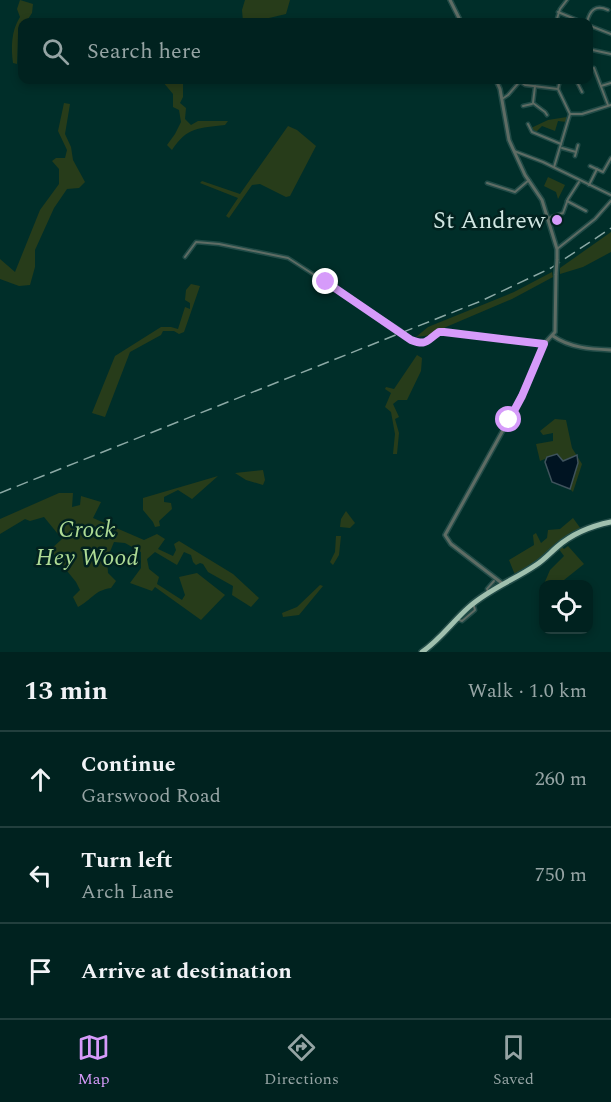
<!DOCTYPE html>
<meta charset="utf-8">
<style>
:root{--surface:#00221f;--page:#0e2f2c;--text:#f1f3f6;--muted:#95a4a4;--line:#223f3d;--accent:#d69bfa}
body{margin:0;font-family:Spectral,serif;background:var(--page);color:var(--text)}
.controls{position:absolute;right:18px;bottom:18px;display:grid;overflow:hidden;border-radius:12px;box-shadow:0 3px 9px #0003}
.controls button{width:54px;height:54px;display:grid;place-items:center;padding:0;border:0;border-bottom:2px solid var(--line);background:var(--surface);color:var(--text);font:30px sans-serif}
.stop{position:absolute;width:18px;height:18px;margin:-14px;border:4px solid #d69bfa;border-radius:50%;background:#fff}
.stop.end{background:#d69bfa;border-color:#fff;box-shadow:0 2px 6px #0008}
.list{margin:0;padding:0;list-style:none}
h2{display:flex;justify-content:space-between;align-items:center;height:78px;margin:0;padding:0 24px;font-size:26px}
h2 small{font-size:20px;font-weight:400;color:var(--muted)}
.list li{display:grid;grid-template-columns:39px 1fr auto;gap:18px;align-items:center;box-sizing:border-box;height:96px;padding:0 24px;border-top:2px solid var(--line)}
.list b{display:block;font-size:22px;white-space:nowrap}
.list p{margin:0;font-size:20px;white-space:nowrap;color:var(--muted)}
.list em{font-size:20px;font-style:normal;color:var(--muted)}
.icon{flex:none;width:33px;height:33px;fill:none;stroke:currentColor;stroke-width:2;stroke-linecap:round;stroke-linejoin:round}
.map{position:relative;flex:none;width:611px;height:652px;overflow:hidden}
.search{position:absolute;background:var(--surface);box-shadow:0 3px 9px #0003;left:18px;right:18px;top:18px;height:66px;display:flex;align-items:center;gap:15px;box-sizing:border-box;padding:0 21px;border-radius:12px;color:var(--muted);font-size:22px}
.sheet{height:366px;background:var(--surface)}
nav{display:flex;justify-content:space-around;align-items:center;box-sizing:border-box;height:84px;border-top:2px solid var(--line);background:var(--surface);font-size:16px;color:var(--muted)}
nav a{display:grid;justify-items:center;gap:3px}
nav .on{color:var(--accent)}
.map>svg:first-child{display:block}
</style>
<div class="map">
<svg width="611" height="652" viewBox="0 0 611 652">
<rect width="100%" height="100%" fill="#002e29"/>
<g fill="#273c1a">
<path d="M20,0L33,4L32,13L26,22H22V28L18,34L17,64L13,63C11,48 11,31 20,17L17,9Z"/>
<polygon points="245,0 290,0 286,14 269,18 268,22 243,22 242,10"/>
<path d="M164,80H177L183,83V97L180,103L186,108L185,119L191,125L198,121H228L225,125C199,128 187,127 172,150L167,145L175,134L181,122L179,110L173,107V94L163,82Z"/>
<polygon points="446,80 496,80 498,84 446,81"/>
<polygon points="64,103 70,104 65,134 71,147 73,160 85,182 79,188 67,189 54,208 35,250 35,267 30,285 19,286 0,279 0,259 15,272 40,210 59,184 59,169 52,161 56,158 65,158 67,150 58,131"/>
<polygon points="567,117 567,122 558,121 555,131 542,126 536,132 531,128 548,120"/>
<polygon points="288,126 297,130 316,146 290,196 286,197 260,184 252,185 229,218 226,216 238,198 200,183 202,181 240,194"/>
<polygon points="548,177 565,185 558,199 556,192 544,186"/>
<polygon points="611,232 611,252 583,267 560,274 560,268"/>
<polygon points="552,272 553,277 512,299 439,330 432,335 416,337 428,327 514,292"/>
<polygon points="191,284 200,286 184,332 179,334 174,331 163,331 161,335 130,352 105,417 92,413 115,356 161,327 171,327 178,329 185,307 190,309 190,303 185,300 186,290"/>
<polygon points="417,355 422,358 421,371 407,400 398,400 393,404 399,417 395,419 399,433 397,454 393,454 395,434 391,412 385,407 391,393 385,389 386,387 394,389"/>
<polygon points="555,419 566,420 572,448 582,464 573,492 570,489 578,463 577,455 563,462 557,454 540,461 536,444 553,441 553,433 543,435 540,431"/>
<polygon points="263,470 265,480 263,485 246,480 235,473"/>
<polygon points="218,476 192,499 178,490 164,497 164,502 171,503 172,509 159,521 160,526 155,527 153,522 143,510 143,498"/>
<path d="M59,493H73L72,507L80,505L81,496L101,502L93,518L144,540L157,534L165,539L158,549L173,556L176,550L174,544L179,541L233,574L259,598L251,607L232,595L233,586L208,572L203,564L200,563L196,565L193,562L191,555L184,552L177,565L155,552L147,559L149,569L159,577L157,584L182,600L185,595L179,577L197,573L225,595L201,620L155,587L152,591L130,583L141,568V552L125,543L114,542L107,559L108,573L116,581L111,588C93,591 93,599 78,607L73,597L80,590L76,582L50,550L62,539L44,517L30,521L25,519L0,534V519Z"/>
<polygon points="346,511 355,523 350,528 340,527 341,519"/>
<polygon points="573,518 581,529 515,575 509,560 534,545 533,535 536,533 541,543 547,538 548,530 560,529"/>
<polygon points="336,536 341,536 339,555 333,565 330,562 335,552"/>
<polygon points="561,546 564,549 568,546 584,564 559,584 544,584 550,570 564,556 558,548"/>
<polygon points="320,585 323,586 299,615 283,617 282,613 297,607"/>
</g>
<polygon fill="#001422" stroke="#3e535c" stroke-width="1.5" points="557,454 563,461 577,455 578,463 570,489 552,482 545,462 547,457"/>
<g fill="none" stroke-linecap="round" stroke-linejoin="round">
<g stroke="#214b47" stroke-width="5">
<g id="minor">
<polyline points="558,12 582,22"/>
<polyline points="556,22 560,9 567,0"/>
<path d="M587,22C590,10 596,4 608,10"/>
<polyline points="588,25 611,34"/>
<polyline points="588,49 611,54"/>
<polyline points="594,68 608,105"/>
<polyline points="576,80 582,92"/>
<polyline points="519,81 525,85 558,89 570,114 554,167"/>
<polyline points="535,86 533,103 545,112 547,115"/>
<polyline points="601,86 611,83"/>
<polyline points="558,89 560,80"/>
<polyline points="502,99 508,95 521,80"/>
<polyline points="523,106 532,104"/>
<polyline points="570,114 582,114 611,105"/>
<polyline points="528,124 532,132 561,144"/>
<polyline points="562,148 576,152"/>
<polyline points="514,151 543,162 611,195"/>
<polyline points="575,156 578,145"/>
<polyline points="590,166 603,172 611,158"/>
<polyline points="487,183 515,192 529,180"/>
<polyline points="589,185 597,169"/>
<polyline points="567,201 586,211"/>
<polyline points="548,218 563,213 568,199 579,182"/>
<polyline points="557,249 595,219 611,201"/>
<polyline points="185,257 196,242 219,244 288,258 400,330"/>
<polyline points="412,340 424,343 439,332 444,332 544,344"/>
<polyline points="488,592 487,589 494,581"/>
<polyline points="457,619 462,621 475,610 473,603"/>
</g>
</g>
<g stroke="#214b47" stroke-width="6">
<g id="tertiary">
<polyline points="450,0 461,22"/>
<polyline points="496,80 500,89 509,140 525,175 542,200 557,249 557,260"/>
<path d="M553,336C570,348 591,349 611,350"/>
<polyline points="503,584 451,544 445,535 522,396 544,344 555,332 556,274"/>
</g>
</g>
<g stroke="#214b47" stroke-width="8">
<path id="trunk" d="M422,652C441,639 452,622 469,607C489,589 514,580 536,565C544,560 550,553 557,547C572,534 591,526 611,522"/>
</g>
<use href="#minor" stroke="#5e6c64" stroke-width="2"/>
<use href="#tertiary" stroke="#5e6c64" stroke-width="3"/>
<use href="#trunk" stroke="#a0c0ae" stroke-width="5"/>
<polyline stroke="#8ba9a5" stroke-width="1.5" stroke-dasharray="12 6" stroke-linecap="butt" points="0,493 481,301 551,268 611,228"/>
<g stroke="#214b47" stroke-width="5" stroke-linecap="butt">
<polyline id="minor-bridge" points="400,330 411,340"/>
</g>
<g stroke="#214b47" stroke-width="6" stroke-linecap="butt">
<polyline id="tertiary-bridge" points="556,274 557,260"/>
</g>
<use href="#minor-bridge" stroke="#5e6c64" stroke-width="2"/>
<use href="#tertiary-bridge" stroke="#5e6c64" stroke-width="3"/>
</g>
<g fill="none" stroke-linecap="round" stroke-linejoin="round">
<path stroke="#d69bfa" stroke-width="8" d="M326,282L411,340C427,346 426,341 439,332H444L544,344L522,396L509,420"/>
</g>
<circle fill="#d69bfa" stroke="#02221f" stroke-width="2" cx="557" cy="220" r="6"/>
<g text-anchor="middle" stroke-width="5" stroke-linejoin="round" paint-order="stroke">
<g font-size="24" fill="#d0e6e2" stroke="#02221f" text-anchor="end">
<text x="545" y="228">St Andrew</text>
</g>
<g font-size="24" font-style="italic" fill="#aedb95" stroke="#02221f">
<text x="87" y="537">Crock<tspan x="87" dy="28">Hey Wood</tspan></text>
</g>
</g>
</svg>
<div class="controls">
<button><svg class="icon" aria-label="locate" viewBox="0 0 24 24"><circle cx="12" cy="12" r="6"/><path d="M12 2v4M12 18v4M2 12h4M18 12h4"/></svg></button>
</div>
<div class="stop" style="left:509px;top:420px"></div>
<div class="stop end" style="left:326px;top:282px"></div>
<div class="search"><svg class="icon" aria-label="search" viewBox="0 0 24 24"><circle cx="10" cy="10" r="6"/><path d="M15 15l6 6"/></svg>Search here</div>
</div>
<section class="sheet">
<h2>13 min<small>Walk · 1.0 km</small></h2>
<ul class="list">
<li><svg class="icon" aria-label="ahead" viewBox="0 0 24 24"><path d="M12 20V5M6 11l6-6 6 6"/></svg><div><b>Continue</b><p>Garswood Road</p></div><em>260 m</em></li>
<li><svg class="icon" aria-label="left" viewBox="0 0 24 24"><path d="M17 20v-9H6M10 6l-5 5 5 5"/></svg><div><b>Turn left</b><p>Arch Lane</p></div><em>750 m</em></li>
<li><svg class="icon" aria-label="arrive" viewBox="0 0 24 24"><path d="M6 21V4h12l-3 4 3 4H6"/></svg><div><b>Arrive at destination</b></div></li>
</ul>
</section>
<nav>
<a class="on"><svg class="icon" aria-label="map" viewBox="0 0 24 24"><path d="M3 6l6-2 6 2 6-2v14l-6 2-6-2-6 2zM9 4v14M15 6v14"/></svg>Map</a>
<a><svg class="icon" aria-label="directions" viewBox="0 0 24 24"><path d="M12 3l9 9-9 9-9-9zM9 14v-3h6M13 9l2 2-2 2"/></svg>Directions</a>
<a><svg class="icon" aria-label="saved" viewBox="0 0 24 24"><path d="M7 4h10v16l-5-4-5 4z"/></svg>Saved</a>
</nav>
